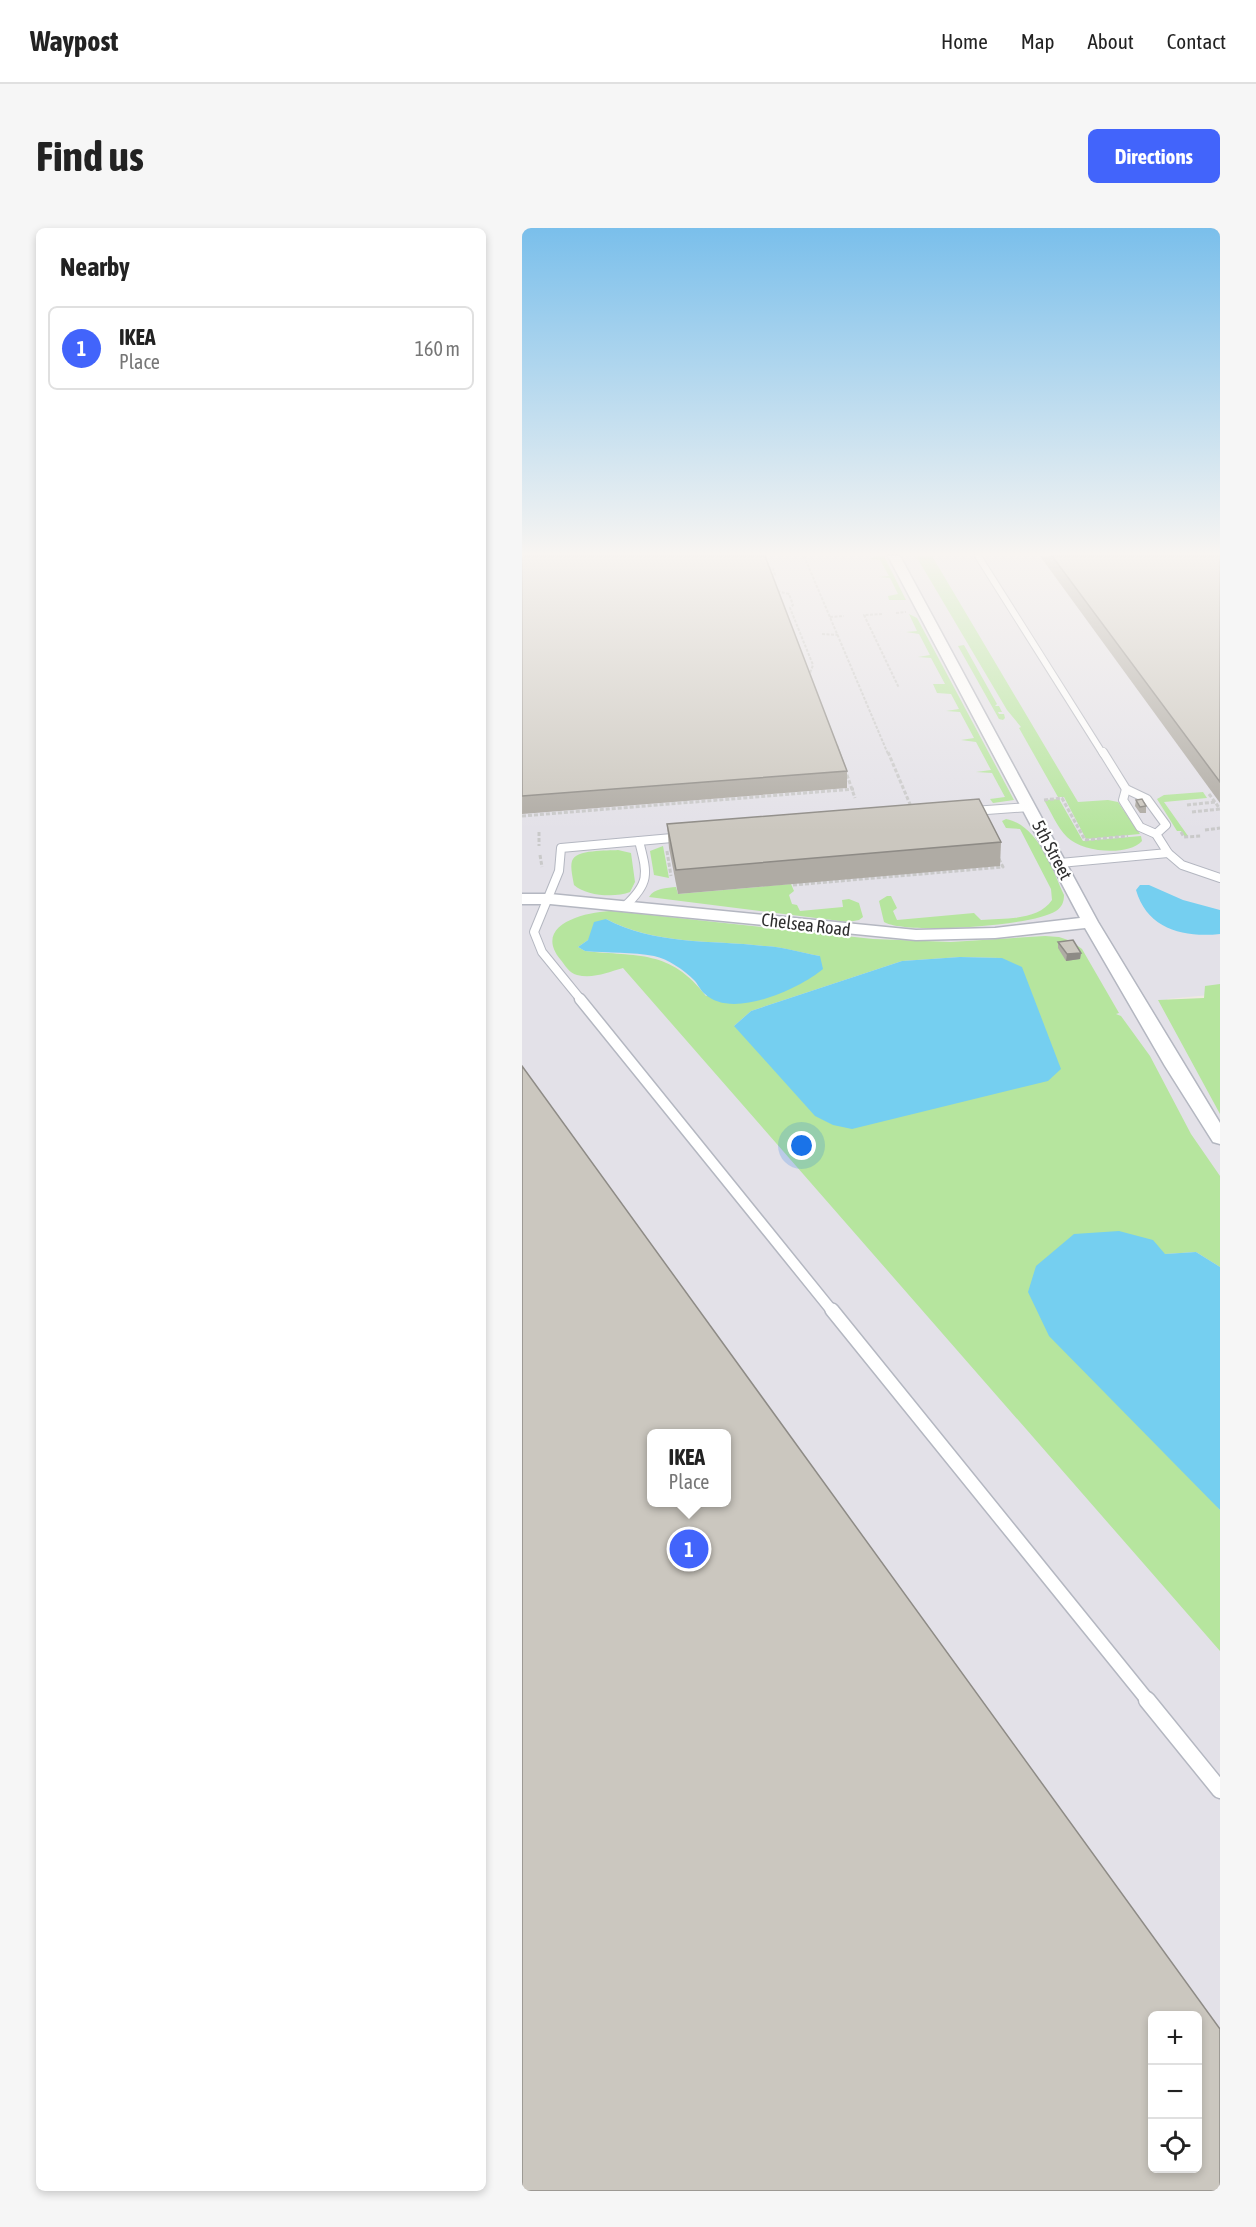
<!DOCTYPE html>
<meta charset="utf-8">
<style>
:root{--surface:#fff;--page:#f6f6f6;--text:#222;--muted:#767676;--line:#e0e0e0;--accent:#4264fb}
body{margin:0;font-family:"Asap Condensed",sans-serif;background:var(--page);color:var(--text)}
.controls{position:absolute;right:18px;bottom:18px;display:grid;overflow:hidden;border-radius:9px;box-shadow:0 3px 9px #0003}
.controls button{width:54px;height:54px;display:grid;place-items:center;padding:0;border:0;border-bottom:2px solid var(--line);background:var(--surface);color:var(--text);font:30px sans-serif}
.you{position:absolute;left:280px;top:918px;width:21px;height:21px;margin:-15px;border:4px solid #fff;border-radius:50%;background:#1a73e8;box-shadow:0 0 0 9px #1a73e833}
.badge{display:grid;place-items:center;width:39px;height:39px;border-radius:50%;background:var(--accent);color:#fff;font-size:20px;font-weight:700}
.pin{position:absolute;translate:-50% -50%;border:3px solid #fff;box-shadow:0 2px 6px #0006}
.popup{position:absolute;left:125px;top:1201px;width:84px;height:78px;box-sizing:border-box;display:grid;place-content:center;border-radius:9px;background:var(--surface);filter:drop-shadow(0 2px 4px #0005);font-size:20px;white-space:nowrap;color:var(--muted)}
.popup b{font-size:22px;color:var(--text)}
.popup::after{content:'';position:absolute;left:50%;top:100%;margin-left:-12px;border:12px solid transparent;border-top-color:var(--surface)}
.list{margin:0;padding:0;list-style:none}
h2{display:flex;justify-content:space-between;align-items:center;height:78px;margin:0;padding:0 24px;font-size:26px}
h2 small{font-size:20px;font-weight:400;color:var(--muted)}
.list li{display:grid;grid-template-columns:39px 1fr auto;gap:18px;align-items:center;box-sizing:border-box;height:84px;margin:0 12px 12px;padding:0 12px;border:2px solid var(--line);border-radius:9px}
.list b{display:block;font-size:22px;white-space:nowrap}
.list p{margin:0;font-size:20px;white-space:nowrap;color:var(--muted)}
.list em{font-size:20px;font-style:normal;color:var(--muted)}
.icon{flex:none;width:33px;height:33px;fill:none;stroke:currentColor;stroke-width:2;stroke-linecap:round;stroke-linejoin:round}
.map{position:relative;flex:none;width:698px;height:1963px;overflow:hidden;border-radius:9px}
header{display:flex;align-items:center;gap:36px;box-sizing:border-box;height:84px;padding:0 30px;background:var(--surface);border-bottom:2px solid var(--line)}
header strong{font-size:28px}
nav{display:flex;gap:33px;margin-inline-start:auto;font-size:21px}
.intro{display:flex;align-items:center;justify-content:space-between;box-sizing:border-box;height:144px;padding:0 36px}
h1{margin:0;font-size:42px}
.button{padding:15px 27px;border-radius:9px;background:var(--accent);color:#fff;font-size:21px;font-weight:700}
main{display:flex;gap:36px;padding:0 36px}
aside{flex:1;background:var(--surface);border-radius:9px;box-shadow:0 3px 9px #0003}
.map>svg:first-child{display:block}
</style>
<header>
<strong>Waypost</strong>
<nav><a>Home</a><a>Map</a><a>About</a><a>Contact</a></nav>
</header>
<div class="intro"><h1>Find us</h1><a class="button">Directions</a></div>
<main>
<aside>
<h2>Nearby<small></small></h2>
<ul class="list">
<li><span class="badge">1</span><div><b>IKEA</b><p>Place</p></div><em>160 m</em></li>
</ul>
</aside>
<div class="map">
<svg width="698" height="1963" viewBox="0 0 698 1963">
<rect width="100%" height="100%" fill="#efe9e1"/>
<path fill="#e3e1e8" fill-rule="evenodd" d="M0,328H698V766L645,771L698,833V1963H0ZM130,1206H204V1274H130ZM630,1788H676V1940H630Z"/>
<g fill="#b6e59e" fill-rule="evenodd">
<polygon points="357,328 362,328 384,372 367,372 366,368 376,366 368,350 356,349 367,348 358,332 346,331"/>
<polygon points="394,328 410,328 556,574 586,572 596,574 618,606 564,611 542,569 536,569 497,500 499,499 485,482"/>
<polygon points="387,386 395,390 492,572 471,575 468,571 483,569 470,545 454,544 469,542 454,514 439,512 452,510 438,484 424,483 437,481 429,466 415,465 411,456 423,456 409,430 396,429 408,427 397,406 384,404 395,403"/>
<polygon points="442,417 475,476 473,478 477,478 480,484 476,484 477,486 482,486 483,490 481,492 477,491 436,418"/>
<polygon points="681,564 685,570 642,574 666,608 663,609 659,603 655,603 635,571 642,567"/>
<path d="M537,571L561,613L619,608L620,613C605,629 560,624 545,609C535,599 529,584 522,572Z"/>
<path d="M484,591C516,597 530,641 542,667C542,674 540,679 534,683C512,698 384,707 362,694L357,673L365,668H369L375,680L371,683L375,692L452,685L459,692C482,690 516,693 530,672L529,661L498,601L484,600L480,593Z"/>
<polygon points="141,618 147,650 132,647 128,623"/>
<path d="M96,622L109,625L113,654L108,664C93,670 64,668 52,657C51,651 48,639 50,633C54,621 85,623 96,622Z"/>
<path d="M269,656L272,663L267,667L270,676L275,677L278,683L321,679L320,672L327,671L337,675L341,689L337,692L326,694L127,669C132,660 145,660 154,659L156,666Z"/>
<path d="M91,683L351,711L429,714L523,708L537,709L549,713L560,721L597,785L594,786L599,788L628,828L669,906L698,948V1039L674,1024L643,1026L685,1266L698,1282V1423L101,740C87,744 71,751 55,747C47,745 43,737 38,731C10,696 66,683 91,683ZM84,691C133,717 189,712 243,718C261,719 280,725 298,728L184,768C148,721 116,729 63,723L56,719L66,712ZM438,729L480,730L212,798L229,783L380,733Z"/>
<polygon points="698,756 698,886 636,772 682,770 683,758"/>
</g>
<g fill="#75cff0">
<path d="M618,657H627L661,672L698,682V706C662,710 625,701 614,662Z"/>
<path d="M84,691C132,717 189,712 243,718C262,719 280,725 298,728L301,741C277,761 210,792 183,766C178,762 176,756 172,752C162,742 146,731 132,728C111,724 86,725 63,723L56,719L66,712L72,694Z"/>
<polygon points="438,729 480,730 500,739 539,841 526,853 330,901 311,897 293,888 212,798 229,783 380,733"/>
<polygon points="597,1003 631,1012 643,1026 674,1024 698,1039 698,1282 527,1108 506,1064 514,1038 552,1006"/>
</g>
<g fill="none" stroke-linecap="round" stroke-linejoin="round">
<g stroke="#b4b7c1" stroke-width="8">
<polyline id="lane-far4" points="456,328 581,526"/>
</g>
<g stroke="#b4b7c1" stroke-width="10">
<g id="lane-far3">
<polyline points="581,524 604,561 625,571 644,597 634,606"/>
<polyline points="604,561 601,572 618,599 634,606 646,625 660,637 698,650"/>
<polyline points="451,583 507,579"/>
<polyline points="538,635 646,625"/>
<path d="M103,678C129,654 125,645 117,613"/>
<polyline points="60,773 20,724 12,704 37,643 39,620 161,609"/>
</g>
</g>
<g stroke="#b4b7c1" stroke-width="13">
<polyline id="lane-far2" points="58,771 311,1084"/>
</g>
<g stroke="#b4b7c1" stroke-width="16">
<polyline id="lane-far1" points="310,1082 627,1474"/>
</g>
<g stroke="#b4b7c1" stroke-width="19">
<polyline id="lane" points="625,1472 698,1562"/>
</g>
<g stroke="#b4b7c1" stroke-width="3">
<polygon id="street" points="366,328 378,328 576,694 698,895 698,916 691,914 643,838 563,700 473,710 394,712 28,676 0,676 0,666 28,666 394,702 473,700 558,690"/>
</g>
<g stroke="#c9c9c9" stroke-width="2" stroke-dasharray="3 1.5" stroke-linecap="butt">
<polyline points="282,328 366,526"/>
<polyline points="246,339 251,341 253,347 250,350"/>
<polyline points="254,359 255,363 267,366 271,377 268,380 291,437 288,445"/>
<polyline points="374,385 384,384"/>
<polyline points="360,386 342,387 377,460"/>
<polyline points="308,389 322,388"/>
<polyline points="300,406 316,407"/>
<polyline points="315,517 318,526"/>
</g>
<g stroke="#c9c9c9" stroke-width="3" stroke-dasharray="4 2" stroke-linecap="butt">
<polyline points="317,524 333,570"/>
<polyline points="366,524 390,581"/>
<polyline points="687,566 698,581"/>
<polyline points="522,572 540,570 563,612 606,608"/>
<polyline points="665,577 693,574"/>
<polyline points="670,584 698,581"/>
<polyline points="0,588 332,561"/>
<polyline points="683,602 698,600"/>
<polyline points="17,604 17,618"/>
<polyline points="659,604 662,609 680,608"/>
<polyline points="145,623 149,648"/>
<polyline points="18,627 20,639"/>
<polyline points="271,657 481,639 476,629"/>
</g>
<use href="#lane-far4" stroke="#fff" stroke-width="6"/>
<use href="#lane-far3" stroke="#fff" stroke-width="8"/>
<use href="#lane-far2" stroke="#fff" stroke-width="10"/>
<use href="#lane-far1" stroke="#fff" stroke-width="13"/>
<use href="#lane" stroke="#fff" stroke-width="16"/>
<use href="#street" fill="#fff" fill-rule="evenodd"/>
</g>
<g fill="#afaba4">
<polygon points="0,328 325,543 325,560 0,586"/>
<polygon points="518,328 698,328 698,575"/>
<polygon points="614,572 624,578 624,585 618,585 613,578"/>
<polygon points="145,596 479,614 478,638 156,666 147,620"/>
<polygon points="536,714 559,725 558,731 544,733 536,720"/>
</g>
<polygon fill="#8e8b86" points="559,725 558,731 544,733 545,726"/>
<g fill="#cbc7bf" stroke="#8e8b86" stroke-width="1.5" fill-rule="evenodd">
<polygon points="0,328 243,328 325,543 0,568"/>
<polygon points="530,328 698,328 698,554"/>
<polygon points="457,571 479,614 154,642 145,596"/>
<polygon points="620,571 624,578 618,579 614,572"/>
<polygon points="551,712 559,725 545,726 536,714"/>
<path d="M0,838L698,1801V1963H0ZM129,1206H204V1275H129ZM630,1788H675V1941H630Z"/>
</g>
<linearGradient id="sky" x2="0" y2="1"><stop stop-color="#7abfeb"/><stop offset="0.54" stop-color="#f8f5f2"/><stop offset="1" stop-color="#f8f5f2" stop-opacity="0"/></linearGradient>
<rect width="698" height="603" fill="url(#sky)"/>
<g text-anchor="middle" stroke-width="4.5" stroke-linejoin="round" paint-order="stroke">
<g font-size="18" fill="#2e2e2e" stroke="#fff">
<text transform="translate(530 622) rotate(62)" y="6">5th Street</text>
<text transform="translate(284 697) rotate(7)" y="6">Chelsea Road</text>
</g>
</g>
</svg>
<div class="controls">
<button>+</button>
<button>−</button>
<button><svg class="icon" aria-label="locate" viewBox="0 0 24 24"><circle cx="12" cy="12" r="6"/><path d="M12 2v4M12 18v4M2 12h4M18 12h4"/></svg></button>
</div>
<div class="you"></div>
<div class="pin badge" style="left:167px;top:1321px">1</div>
<div class="popup"><b>IKEA</b>Place</div>
</div>
</main>
